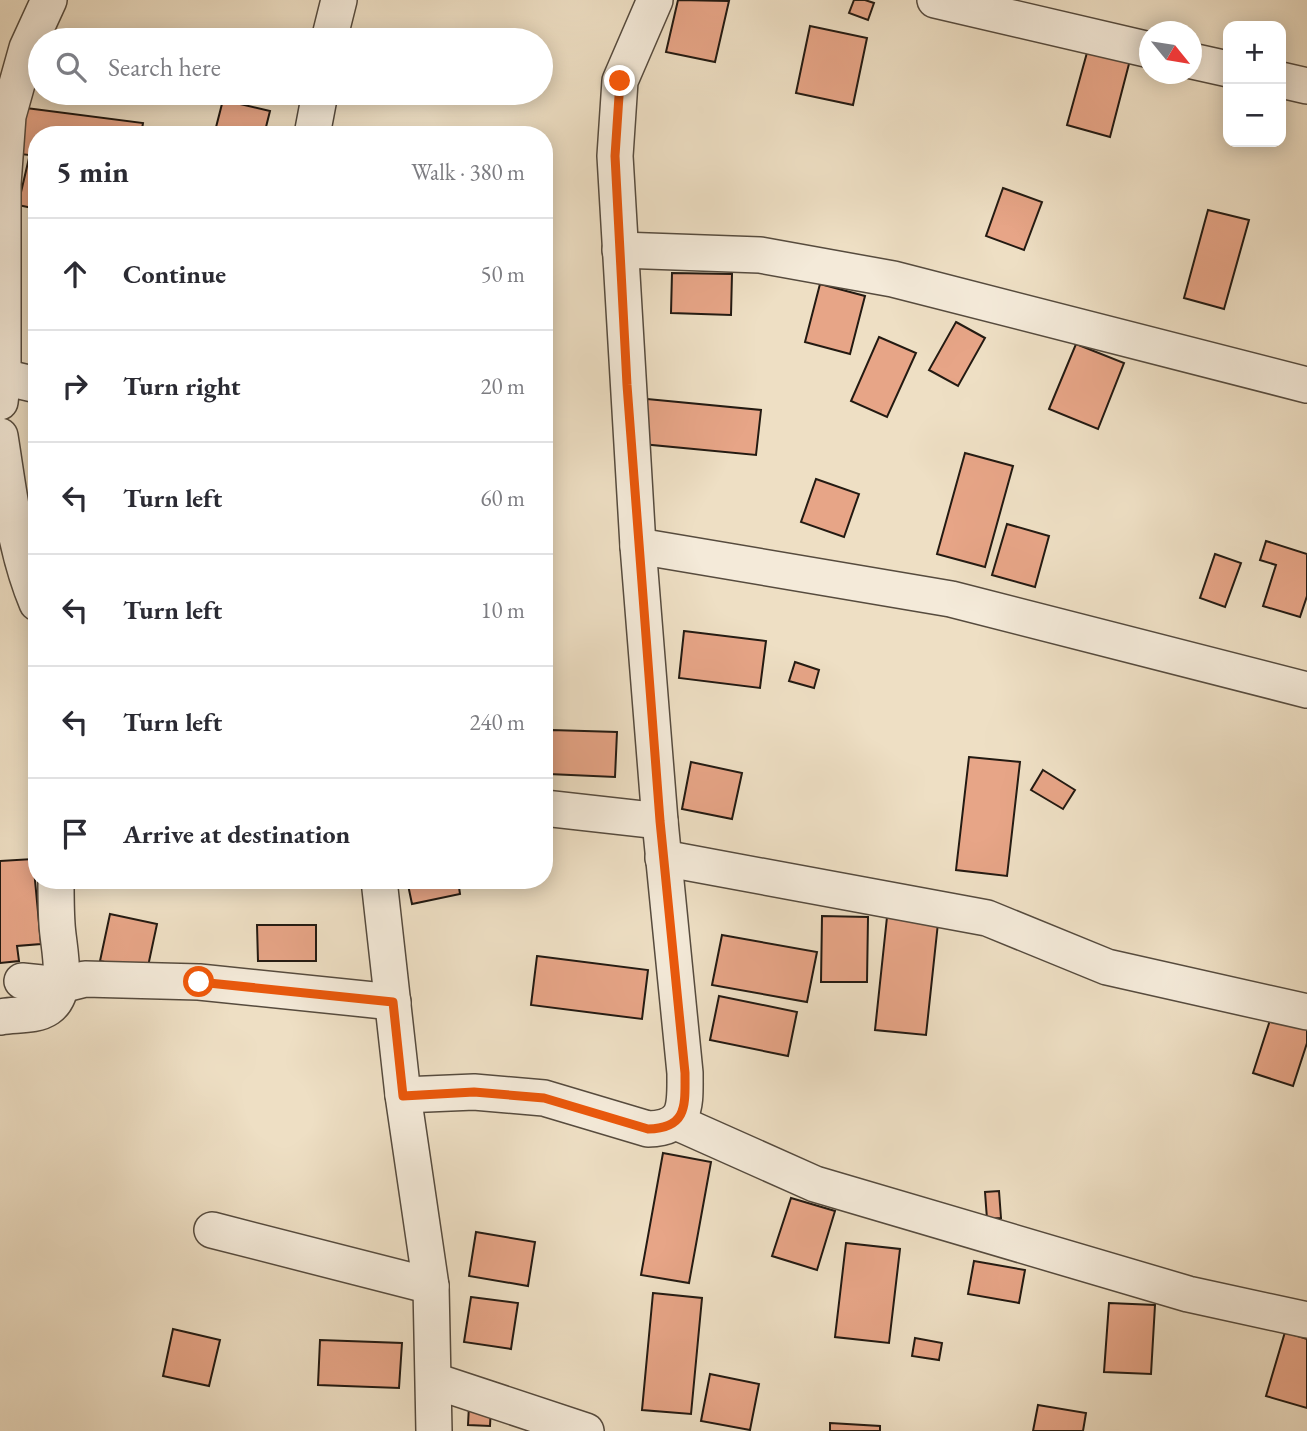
<!DOCTYPE html>
<meta charset="utf-8">
<style>
:root{--surface:#fff;--page:#f7f7f7;--text:#2b2b33;--muted:#7c7c81;--line:#e1e1e2}
body{margin:0;font-family:"EB Garamond",serif;background:var(--page);color:var(--text)}
.controls{position:absolute;right:21px;top:21px;display:grid;overflow:hidden;border-radius:14px;box-shadow:0 4px 18px #0003}
.controls button{width:63px;height:63px;display:grid;place-items:center;padding:0;border:0;border-bottom:2px solid var(--line);background:var(--surface);color:var(--text);font:35px sans-serif}
.compass{position:absolute;left:1139px;top:21px;width:63px;height:63px;border-radius:50%;background:var(--surface);box-shadow:0 4px 18px #0003;rotate:120deg}
.stop{position:absolute;width:21px;height:21px;margin:-16px;border:5px solid #ea580c;border-radius:50%;background:#fff}
.stop.end{background:#ea580c;border-color:#fff;box-shadow:0 2px 7px #0008}
.list{margin:0;padding:0;list-style:none}
h2{display:flex;justify-content:space-between;align-items:center;height:91px;margin:0;padding:0 28px;font-size:30px}
h2 small{font-size:23px;font-weight:400;color:var(--muted)}
.list li{display:grid;grid-template-columns:46px 1fr auto;gap:21px;align-items:center;box-sizing:border-box;height:112px;padding:0 28px;border-top:2px solid var(--line)}
.list b{display:block;font-size:26px;white-space:nowrap}
.list em{font-size:23px;font-style:normal;color:var(--muted)}
.icon{flex:none;width:38px;height:38px;fill:none;stroke:currentColor;stroke-width:2;stroke-linecap:round;stroke-linejoin:round}
.map{position:relative;flex:none;width:1307px;height:1431px;overflow:hidden}
.search{position:absolute;background:var(--surface);box-shadow:0 4px 18px #0003;left:28px;top:28px;width:525px;height:77px;display:flex;align-items:center;gap:18px;box-sizing:border-box;padding:0 24px;border-radius:38px;color:var(--muted);font-size:26px}
.panel{position:absolute;background:var(--surface);box-shadow:0 4px 18px #0003;left:28px;top:126px;width:525px;height:763px;border-radius:28px}
.map>svg:first-child{display:block}
</style>
<div class="map">
<svg width="1307" height="1431" viewBox="0 0 1307 1431">
<rect width="100%" height="100%" fill="#eedfc4"/>
<filter id="stains"><feTurbulence type="fractalNoise" baseFrequency=".00286" numOctaves="4"/><feColorMatrix values="0 0 0 0 .2 0 0 0 0 .09 0 0 0 0 .02 0 0 0 .5 -.17"/></filter>
<radialGradient id="worn" r=".72"><stop offset=".6" stop-color="#630" stop-opacity="0"/><stop offset="1" stop-color="#630" stop-opacity=".3"/></radialGradient>
<g fill="#e7a587" stroke="#231a12" stroke-width="2">
<polygon points="678,0 729,1 715,62 666,52"/>
<polygon points="854,0 865,0 874,3 868,20 849,13"/>
<polygon points="810,26 867,38 853,105 796,93"/>
<polygon points="1088,49 1130,60 1110,137 1067,125"/>
<polygon points="223,100 270,111 264,135 214,135"/>
<polygon points="26,108 143,123 141,135 37,135 37,156 20,154"/>
<polygon points="29,158 37,160 37,209 18,205"/>
<polygon points="1003,188 1042,202 1024,250 986,236"/>
<polygon points="1208,210 1249,220 1224,309 1184,298"/>
<polygon points="672,273 732,274 731,315 671,313"/>
<polygon points="820,284 865,296 850,354 805,342"/>
<polygon points="956,322 985,338 958,386 929,370"/>
<polygon points="879,337 916,353 887,417 851,401"/>
<polygon points="1076,344 1124,363 1098,429 1049,409"/>
<polygon points="647,399 761,410 756,455 642,444"/>
<polygon points="965,453 1013,466 985,567 937,554"/>
<polygon points="816,479 859,494 844,537 801,522"/>
<polygon points="1007,524 1049,536 1035,587 992,575"/>
<polygon points="1266,541 1307,554 1307,596 1300,617 1263,606 1276,565 1260,560"/>
<polygon points="1215,554 1241,563 1225,607 1200,598"/>
<polygon points="684,631 766,641 760,688 679,678"/>
<polygon points="795,662 819,670 814,688 789,681"/>
<polygon points="551,730 617,732 615,777 549,774"/>
<polygon points="969,757 1020,762 1007,876 956,870"/>
<polygon points="691,762 742,773 732,819 682,809"/>
<polygon points="1043,770 1075,790 1063,809 1031,790"/>
<polygon points="33,859 41,944 17,946 19,961 0,963 0,861"/>
<polygon points="407,880 458,880 460,894 412,904"/>
<polygon points="110,914 157,924 147,971 100,961"/>
<polygon points="822,916 868,917 867,982 821,982"/>
<polygon points="887,917 938,923 926,1035 875,1030"/>
<polygon points="257,925 316,925 316,961 258,961"/>
<polygon points="722,935 817,952 807,1002 712,985"/>
<polygon points="537,956 648,970 642,1019 531,1005"/>
<polygon points="719,996 797,1012 788,1056 710,1040"/>
<polygon points="1272,1014 1307,1025 1307,1043 1293,1086 1253,1073"/>
<polygon points="663,1153 711,1162 689,1283 641,1275"/>
<polygon points="999,1191 1001,1218 987,1219 985,1192"/>
<polygon points="791,1198 835,1211 817,1270 772,1256"/>
<polygon points="476,1232 535,1242 528,1286 469,1276"/>
<polygon points="846,1243 900,1249 889,1343 835,1337"/>
<polygon points="974,1261 1025,1270 1019,1303 968,1294"/>
<polygon points="653,1293 702,1298 691,1414 642,1410"/>
<polygon points="471,1297 518,1303 511,1349 464,1342"/>
<polygon points="1109,1303 1155,1305 1151,1374 1104,1372"/>
<polygon points="173,1329 220,1340 209,1386 163,1376"/>
<polygon points="1285,1332 1307,1339 1307,1408 1266,1396"/>
<polygon points="915,1338 942,1343 939,1360 912,1356"/>
<polygon points="320,1340 402,1343 399,1388 318,1385"/>
<polygon points="710,1374 759,1384 750,1430 701,1421"/>
<polygon points="469,1405 491,1406 490,1426 468,1425"/>
<polygon points="1038,1405 1086,1413 1083,1431 1033,1431"/>
<polygon points="830,1423 880,1426 880,1431 830,1431"/>
</g>
<g fill="none" stroke-linecap="round" stroke-linejoin="round">
<g stroke="#564b3e" stroke-width="38">
<g id="minor">
<polyline points="935,0 1150,50"/>
<polyline points="329,40 339,0"/>
<polyline points="1192,61 1228,69"/>
<polyline points="1281,80 1307,86"/>
<polyline points="312,135 320,93"/>
<polyline points="620,250 760,255 893,279 1307,385"/>
<polyline points="3,377 3,184 8,116 27,48 49,0"/>
<polyline points="0,402 3,377 37,385"/>
<path d="M0,436C9,492 15,551 37,603"/>
<polyline points="638,546 951,599 1307,690"/>
<polyline points="544,808 660,821"/>
<polyline points="663,858 987,918 1107,967 1307,1012"/>
<polyline points="379,880 403,1095 431,1286 434,1431"/>
<polyline points="22,981 61,985 85,979 199,982 393,1002"/>
<path d="M0,1017C15,1014 35,1017 48,1008C71,992 58,947 57,924C56,910 56,895 56,880"/>
<path d="M403,1095L474,1092L544,1098L648,1129C688,1128 685,1105 685,1073L660,821L638,546L615,156L620,81L655,0"/>
<polyline points="676,1122 815,1184 1188,1294 1307,1320"/>
<polyline points="212,1230 431,1286"/>
<polyline points="435,1381 586,1431"/>
</g>
</g>
<use href="#minor" stroke="#f4ead9" stroke-width="35"/>
</g>
<g fill="none" stroke-linecap="round" stroke-linejoin="round">
<path stroke="#ea580c" stroke-width="9" d="M199,982L393,1002L403,1096L474,1092L544,1098L648,1129C688,1128 685,1105 685,1073L660,821L627,385L615,156L620,81"/>
</g>
<rect width="100%" height="100%" filter="url(#stains)"/>
<rect width="100%" height="100%" fill="url(#worn)"/>
</svg>
<div class="controls">
<button>+</button>
<button>−</button>
</div>
<svg class="compass" viewBox="-18 -18 36 36"><path d="M0-13l5 13h-10z" fill="#e53935"/><path d="M0 13l5-13h-10z" fill="#7c7c81"/></svg>
<div class="stop" style="left:199px;top:982px"></div>
<div class="stop end" style="left:620px;top:81px"></div>
<div class="search"><svg class="icon" aria-label="search" viewBox="0 0 24 24"><circle cx="10" cy="10" r="6"/><path d="M15 15l6 6"/></svg>Search here</div>
<section class="panel">
<h2>5 min<small>Walk · 380 m</small></h2>
<ul class="list">
<li><svg class="icon" aria-label="ahead" viewBox="0 0 24 24"><path d="M12 20V5M6 11l6-6 6 6"/></svg><div><b>Continue</b></div><em>50 m</em></li>
<li><svg class="icon" aria-label="right" viewBox="0 0 24 24"><path d="M7 20v-9h11M14 6l5 5-5 5"/></svg><div><b>Turn right</b></div><em>20 m</em></li>
<li><svg class="icon" aria-label="left" viewBox="0 0 24 24"><path d="M17 20v-9H6M10 6l-5 5 5 5"/></svg><div><b>Turn left</b></div><em>60 m</em></li>
<li><svg class="icon" aria-label="left" viewBox="0 0 24 24"><path d="M17 20v-9H6M10 6l-5 5 5 5"/></svg><div><b>Turn left</b></div><em>10 m</em></li>
<li><svg class="icon" aria-label="left" viewBox="0 0 24 24"><path d="M17 20v-9H6M10 6l-5 5 5 5"/></svg><div><b>Turn left</b></div><em>240 m</em></li>
<li><svg class="icon" aria-label="arrive" viewBox="0 0 24 24"><path d="M6 21V4h12l-3 4 3 4H6"/></svg><div><b>Arrive at destination</b></div></li>
</ul>
</section>
</div>
